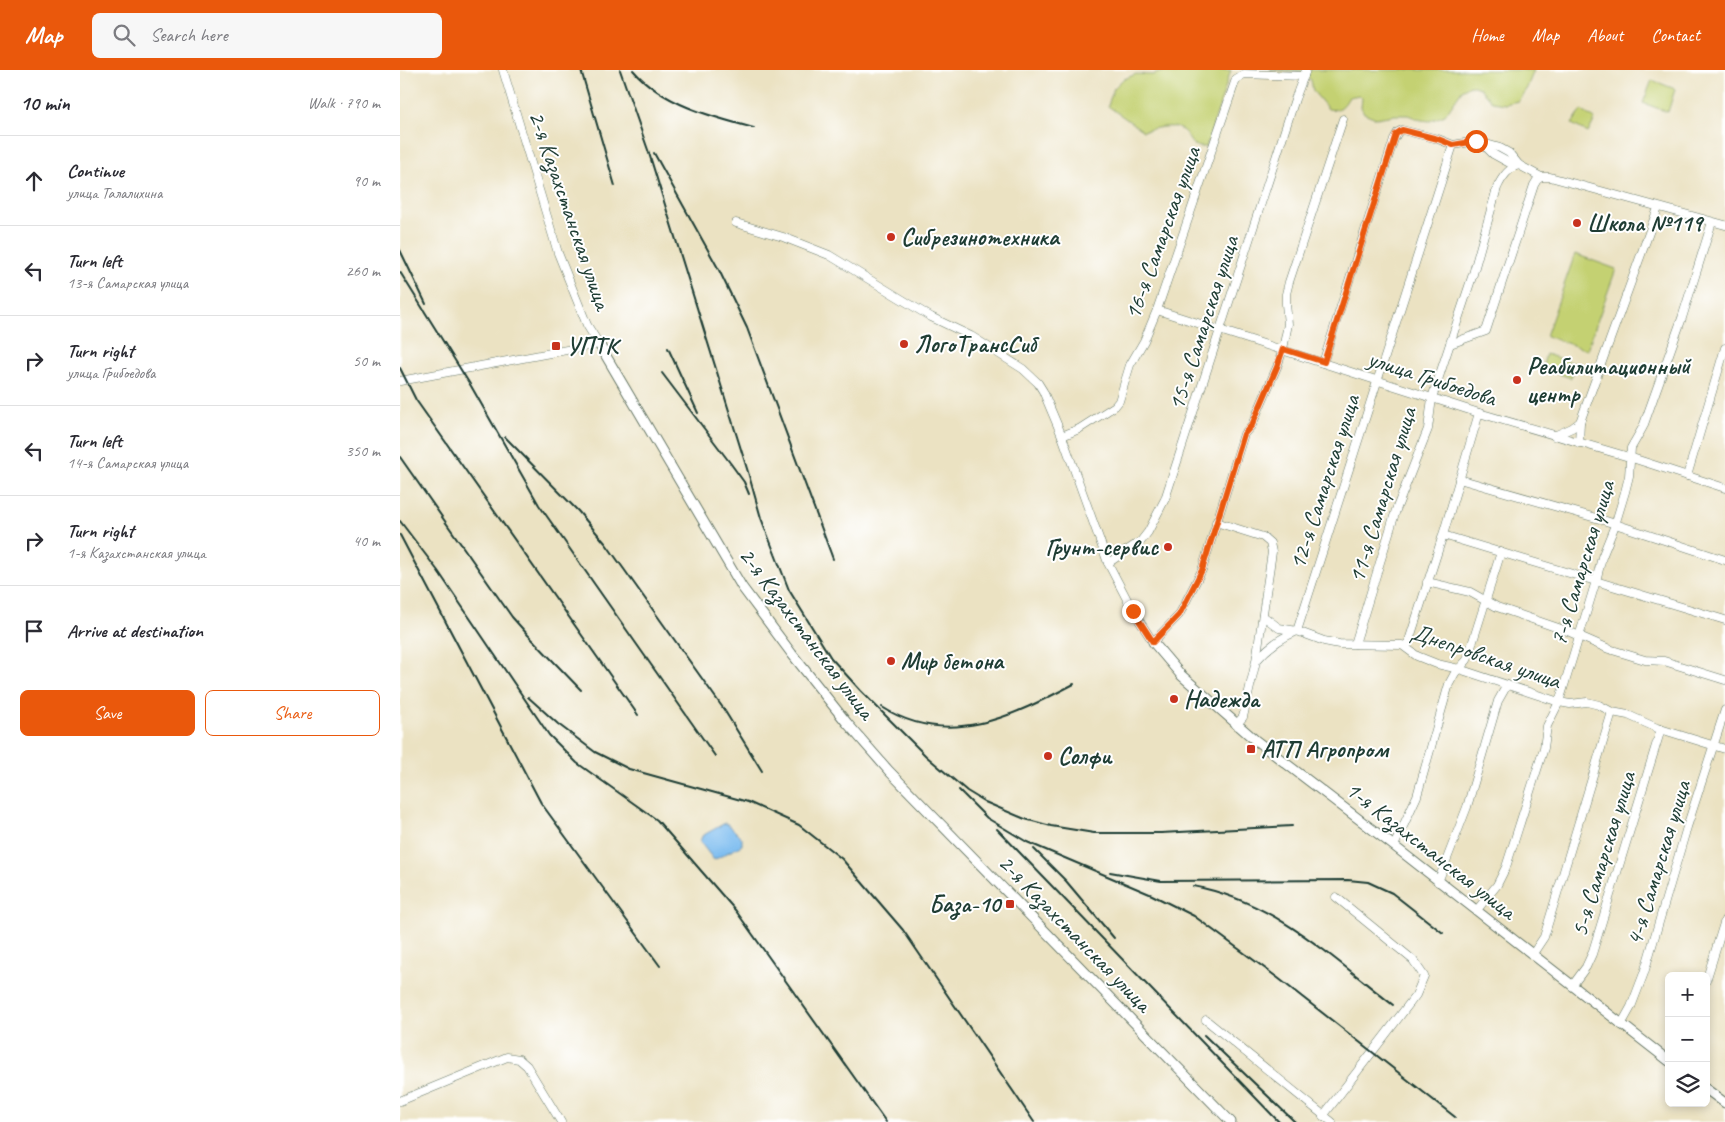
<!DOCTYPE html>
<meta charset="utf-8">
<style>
:root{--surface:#fff;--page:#f7f7f7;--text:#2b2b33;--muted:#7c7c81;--line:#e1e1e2;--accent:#ea580c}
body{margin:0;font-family:Caveat,sans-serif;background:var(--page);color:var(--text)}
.controls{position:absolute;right:15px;bottom:15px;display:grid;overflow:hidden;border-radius:8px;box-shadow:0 2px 8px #0003}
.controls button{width:45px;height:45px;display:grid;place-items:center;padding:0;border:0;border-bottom:1px solid var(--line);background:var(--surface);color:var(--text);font:25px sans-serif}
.stop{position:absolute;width:15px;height:15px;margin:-11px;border:4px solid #ea580c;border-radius:50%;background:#fff}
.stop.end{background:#ea580c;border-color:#fff;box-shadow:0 1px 5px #0008}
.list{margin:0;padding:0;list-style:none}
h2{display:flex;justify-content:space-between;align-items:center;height:65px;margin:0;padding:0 20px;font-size:21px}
h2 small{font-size:16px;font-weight:400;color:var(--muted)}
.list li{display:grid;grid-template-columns:32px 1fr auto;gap:15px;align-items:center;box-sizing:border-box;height:90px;padding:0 20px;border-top:1px solid var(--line)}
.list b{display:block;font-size:19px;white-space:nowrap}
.list p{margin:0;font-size:16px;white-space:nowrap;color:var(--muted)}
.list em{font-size:16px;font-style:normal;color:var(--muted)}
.actions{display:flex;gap:10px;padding:15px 20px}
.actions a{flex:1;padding:11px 0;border:1px solid var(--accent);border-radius:8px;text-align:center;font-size:18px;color:var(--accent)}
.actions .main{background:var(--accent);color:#fff}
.icon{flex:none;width:28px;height:28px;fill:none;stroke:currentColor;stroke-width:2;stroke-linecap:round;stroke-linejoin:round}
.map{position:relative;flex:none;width:1325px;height:1052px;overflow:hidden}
header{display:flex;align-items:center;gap:30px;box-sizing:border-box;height:70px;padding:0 25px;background:var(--accent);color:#fff}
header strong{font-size:24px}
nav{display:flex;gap:28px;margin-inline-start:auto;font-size:18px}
.search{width:350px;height:45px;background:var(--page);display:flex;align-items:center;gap:12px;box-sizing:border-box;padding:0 18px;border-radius:8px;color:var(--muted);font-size:19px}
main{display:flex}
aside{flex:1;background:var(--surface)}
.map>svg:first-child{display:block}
</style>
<header>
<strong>Map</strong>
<div class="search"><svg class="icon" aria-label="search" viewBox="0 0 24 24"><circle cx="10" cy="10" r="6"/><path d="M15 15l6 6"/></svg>Search here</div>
<nav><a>Home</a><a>Map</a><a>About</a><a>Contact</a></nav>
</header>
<main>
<aside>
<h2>10 min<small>Walk · 790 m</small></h2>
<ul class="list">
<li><svg class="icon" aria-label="ahead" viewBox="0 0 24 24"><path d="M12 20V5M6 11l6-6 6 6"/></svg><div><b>Continue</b><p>улица Талалихина</p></div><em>90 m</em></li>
<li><svg class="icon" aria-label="left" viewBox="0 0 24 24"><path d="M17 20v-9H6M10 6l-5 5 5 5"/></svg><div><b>Turn left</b><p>13-я Самарская улица</p></div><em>260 m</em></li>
<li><svg class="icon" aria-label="right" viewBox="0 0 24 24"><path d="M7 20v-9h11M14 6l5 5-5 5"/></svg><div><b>Turn right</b><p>улица Грибоедова</p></div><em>50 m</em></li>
<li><svg class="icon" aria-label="left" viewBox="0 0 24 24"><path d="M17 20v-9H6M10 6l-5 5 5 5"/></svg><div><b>Turn left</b><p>14-я Самарская улица</p></div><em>350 m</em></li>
<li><svg class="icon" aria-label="right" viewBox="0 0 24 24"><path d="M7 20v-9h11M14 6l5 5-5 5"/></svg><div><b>Turn right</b><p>1-я Казахстанская улица</p></div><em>40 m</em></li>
<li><svg class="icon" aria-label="arrive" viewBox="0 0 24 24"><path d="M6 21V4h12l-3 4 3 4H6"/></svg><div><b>Arrive at destination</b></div></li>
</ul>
<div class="actions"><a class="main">Save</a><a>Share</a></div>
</aside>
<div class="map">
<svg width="1325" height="1052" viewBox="0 0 1325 1052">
<rect width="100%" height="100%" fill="#fff"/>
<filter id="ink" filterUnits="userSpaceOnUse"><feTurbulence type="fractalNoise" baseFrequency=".02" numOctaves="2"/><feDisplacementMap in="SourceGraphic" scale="10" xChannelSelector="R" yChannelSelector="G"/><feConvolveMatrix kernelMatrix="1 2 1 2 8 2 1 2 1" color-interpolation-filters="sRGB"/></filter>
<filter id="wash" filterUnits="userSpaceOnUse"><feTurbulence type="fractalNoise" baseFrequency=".0096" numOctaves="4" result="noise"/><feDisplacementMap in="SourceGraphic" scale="20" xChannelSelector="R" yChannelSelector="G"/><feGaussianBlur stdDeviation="1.12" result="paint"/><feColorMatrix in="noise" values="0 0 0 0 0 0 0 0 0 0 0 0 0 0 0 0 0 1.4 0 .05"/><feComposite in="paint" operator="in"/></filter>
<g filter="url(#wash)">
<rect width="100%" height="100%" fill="#ebe2c2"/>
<g fill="#c4d172" stroke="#728753">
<path d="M768,0H831L806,77C787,78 792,67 782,60C770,53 755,59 743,61L708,36L713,19L722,10L736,4L752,5Z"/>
<path d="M870,0H1134L1127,18L1118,31L1105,34L1092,32L1080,18L1070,15L1062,20L1045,45L1030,51L1021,50L1008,45H994L976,48L964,43L961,37L962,28L959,25L949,27C943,37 940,41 928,39L913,21L911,10L900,2Z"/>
<polygon points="1252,10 1275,19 1268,42 1243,33"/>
<polygon points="1181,40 1195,49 1188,63 1172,54"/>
<polygon points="1175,184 1216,199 1187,280 1146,266"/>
<polygon points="1146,284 1176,294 1171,308 1142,298"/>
</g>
<polygon fill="#7abbef" stroke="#4c7c92" points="325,753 329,755 342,768 342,775 314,790 300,772 302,766"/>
</g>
<g filter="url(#ink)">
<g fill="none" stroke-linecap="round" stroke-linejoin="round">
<g stroke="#676" stroke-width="9">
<g id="minor">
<polyline points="1083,74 1093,84 1115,96"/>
<polyline points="336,153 383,167 429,185 531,247 571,266 623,299 638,313 643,321 662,366 708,493 733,541 753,572 779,545 802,500 844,364 852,355 877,297 883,279 888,254 886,234 886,224 889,212 943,49"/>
<polyline points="757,240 1079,343 1229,387 1325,418"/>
<polyline points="1050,274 1086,261 1134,115 1137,110 1141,107"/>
<polyline points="923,293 994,69 998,62 1002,60 1038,69 1053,75 1076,71 1100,78 1109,83 1119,95 1141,107 1150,107 1325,155"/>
<polyline points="0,311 199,274 187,255 158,183 103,0"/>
<polyline points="662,366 679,359 715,336 719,331 730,295 744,271 757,240 836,9 844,4 904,6"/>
<polyline points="1154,366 1172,358 1180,352"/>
<polyline points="1179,373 1180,352 1258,138"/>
<polyline points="1287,406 1325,278"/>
<polyline points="1059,409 1203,450 1325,490"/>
<polyline points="816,452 863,467 870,473 872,482 856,591 843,647 836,655"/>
<polyline points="1043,465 1325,550"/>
<polyline points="708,493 741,471 748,462 765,429 895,29 906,0"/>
<polyline points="1027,512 1070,522 1097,537 1170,562 1209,579 1245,590 1264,591 1325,610"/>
<polyline points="863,546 879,558 897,561 924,571 939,574 1002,575 1017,586 1037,594 1059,599 1159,632 1170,634 1187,632 1199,635 1212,642 1228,645 1257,658 1325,679"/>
<path d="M955,574L996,440L1028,359L1032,328L1073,204L1097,118C1102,107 1108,98 1119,95"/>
<polyline points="1007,577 1043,465 1079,343"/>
<path d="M856,591C868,577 880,568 897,561L1053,75"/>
<polyline points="994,776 1017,726 1049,614 1055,603 1067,590 1101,482"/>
<polyline points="1038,812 1067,737 1098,631 1107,615"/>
<polyline points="1077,840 1097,815 1106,797 1144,678 1147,656 1159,632 1196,511 1202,487 1215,455 1225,422 1229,406 1231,378 1243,357 1282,248 1312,152"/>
<polyline points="1132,885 1144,867 1212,642"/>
<polyline points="1306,911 1325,850"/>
<polyline points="1172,916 1186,897 1192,884 1261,659"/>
<polyline points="806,950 932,1052"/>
<polyline points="1221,955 1231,937 1244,903 1287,757 1325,640"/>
<polyline points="0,1031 107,987 119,989 127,996 161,1052"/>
<polyline points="923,1046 1016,925 1024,906 1013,890 936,827"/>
</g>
</g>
<g stroke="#676" stroke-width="11">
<g id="tertiary">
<polyline points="199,274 342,517 392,584 447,653 489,701 831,1052"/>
<polyline points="753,572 781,605 854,669 994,776 1269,991"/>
<polyline points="1306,1019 1325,1033"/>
</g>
</g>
<use href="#minor" stroke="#fff" stroke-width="8"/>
<use href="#tertiary" stroke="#fff" stroke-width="9"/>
<g stroke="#1f3d34" stroke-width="2">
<polyline points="181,0 215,116"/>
<polyline points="220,0 248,80 348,402 361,448 389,520 431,588 461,621 526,686 567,721 585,732 625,749 651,756 694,763 761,763 892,756"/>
<path d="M233,0C262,34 312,47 354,58"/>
<polyline points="254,83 318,198 347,258 433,489"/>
<polyline points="0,180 26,234"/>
<polyline points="0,202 71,316 139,435 315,686"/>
<polyline points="268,278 298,343"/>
<polyline points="0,298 16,330 238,645"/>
<polyline points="262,303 331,394 344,412 349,424"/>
<polyline points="105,367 178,441 206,474 323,638 362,701"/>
<polyline points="0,387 112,547 128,565 181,620"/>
<polyline points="0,451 38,501 149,665 177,693 257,750 336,841 486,1052"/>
<polyline points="0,465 141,733 260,896"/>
<polyline points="128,627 158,654 195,682 229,699 348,732 399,755 442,789 503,860 634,1052"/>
<path d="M482,637C548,679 613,646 674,614"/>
<polyline points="559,720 587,748 627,772 752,825 794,846 878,908 1055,1047"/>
<polyline points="597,759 879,1052"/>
<polyline points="634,779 666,811 714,868"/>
<polyline points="710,802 761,811 948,810 968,812 992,823 1043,863"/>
<path d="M793,816C874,831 930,886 993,935"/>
<polyline points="804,965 895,1052"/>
</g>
</g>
</g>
<g fill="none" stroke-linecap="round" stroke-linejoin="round" filter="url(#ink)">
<polyline stroke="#ea580c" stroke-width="6" points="733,541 753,572 779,545 802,500 844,364 852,355 877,297 883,279 924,292 996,64 1002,60 1038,69 1053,75 1076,71"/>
</g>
<g fill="#c8321e" stroke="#fff" stroke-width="2">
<circle cx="1177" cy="153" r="5"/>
<circle cx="491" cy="167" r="5"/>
<circle cx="504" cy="274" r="5"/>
<rect x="151" y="271" width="10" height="10" rx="2.5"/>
<circle cx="1117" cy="310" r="5"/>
<circle cx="768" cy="477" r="5"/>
<circle cx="491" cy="591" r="5"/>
<circle cx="774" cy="629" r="5"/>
<rect x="846" y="674" width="10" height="10" rx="2.5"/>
<circle cx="648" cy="686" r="5"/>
<rect x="605" y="829" width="10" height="10" rx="2.5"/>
</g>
<g text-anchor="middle" stroke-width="4" stroke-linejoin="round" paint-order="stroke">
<g font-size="24" fill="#1f3d34" stroke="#fff">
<text transform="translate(170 140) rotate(71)" y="8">2-я Казахстанская улица</text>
<text transform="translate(762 163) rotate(-70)" y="8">16-я Самарская улица</text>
<text transform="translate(803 253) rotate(-72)" y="8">15-я Самарская улица</text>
<text transform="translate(1032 308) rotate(18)" y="8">улица Грибоедова</text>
<text transform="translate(924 412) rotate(-72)" y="8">12-я Самарская улица</text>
<text transform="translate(982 425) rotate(-73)" y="8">11-я Самарская улица</text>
<text transform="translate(1182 493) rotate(-73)" y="8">7-я Самарская улица</text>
<text transform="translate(407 563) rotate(53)" y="8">2-я Казахстанская улица</text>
<text transform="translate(1086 586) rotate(19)" y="8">Днепровская улица</text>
<text transform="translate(1031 780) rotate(38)" y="8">1-я Казахстанская улица</text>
<text transform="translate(1203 784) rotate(-73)" y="8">5-я Самарская улица</text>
<text transform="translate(1258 793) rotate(-73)" y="8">4-я Самарская улица</text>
<text transform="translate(675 863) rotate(46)" y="8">2-я Казахстанская улица</text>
</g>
<g font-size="24" font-weight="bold" fill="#1f3d34" stroke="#fff" text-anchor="start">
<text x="1187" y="161">Школа №119</text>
<text x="501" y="175">Сибрезинотехника</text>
<text x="514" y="282">ЛогоТрансСиб</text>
<text x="166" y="284">УПТК</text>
<text x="1127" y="304">Реабилитационный<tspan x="1127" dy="28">центр</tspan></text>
<text x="758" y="485" text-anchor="end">Грунт-сервис</text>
<text x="501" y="599">Мир бетона</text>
<text x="784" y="637">Надежда</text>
<text x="861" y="687">АТП Агропром</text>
<text x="658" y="694">Солфи</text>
<text x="600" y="842" text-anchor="end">База-10</text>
</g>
</g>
</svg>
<div class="controls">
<button>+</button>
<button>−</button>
<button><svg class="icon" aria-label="layers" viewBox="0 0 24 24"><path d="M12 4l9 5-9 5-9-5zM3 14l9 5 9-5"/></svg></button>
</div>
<div class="stop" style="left:1076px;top:71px"></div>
<div class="stop end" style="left:733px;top:541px"></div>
</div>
</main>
